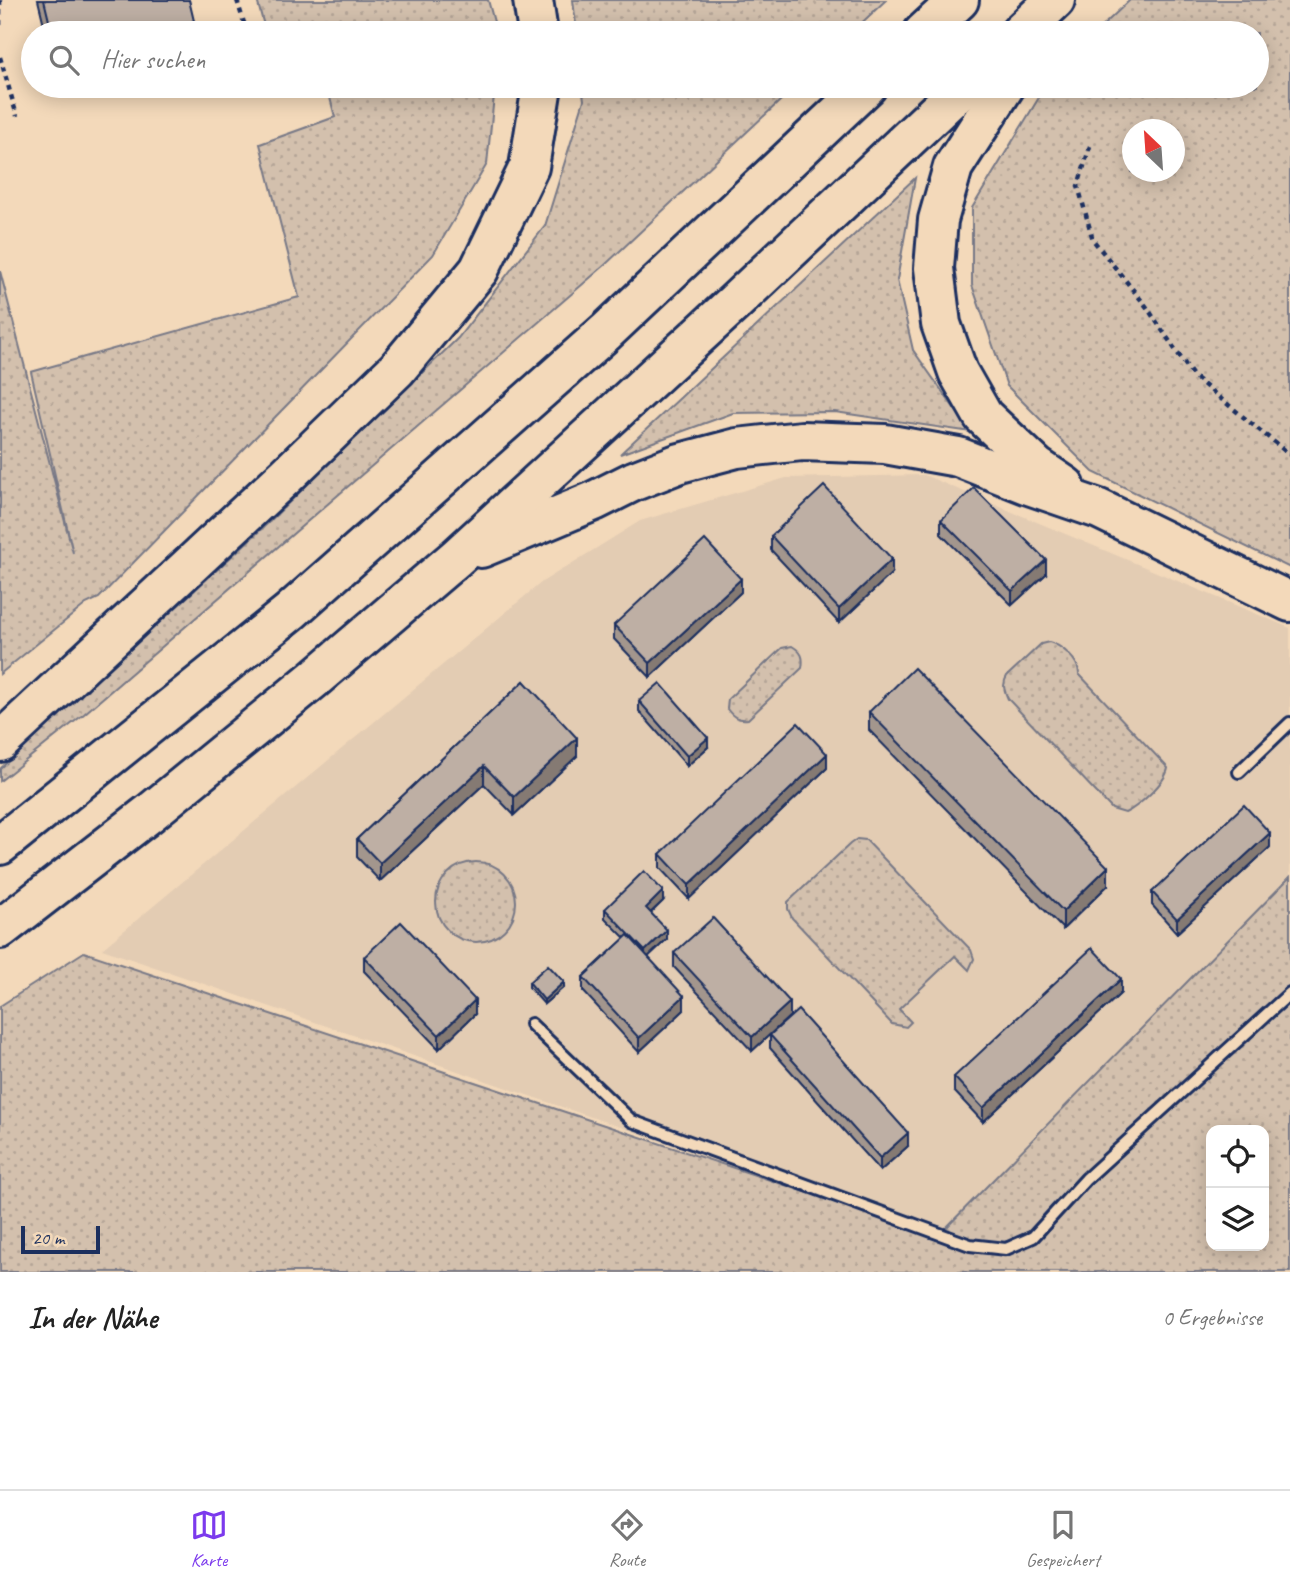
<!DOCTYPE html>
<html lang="de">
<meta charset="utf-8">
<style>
:root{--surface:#fff;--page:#f2f2f2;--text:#222;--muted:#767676;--line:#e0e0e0;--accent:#7c3aed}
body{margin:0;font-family:Caveat,sans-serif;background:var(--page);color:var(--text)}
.controls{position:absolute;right:21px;bottom:21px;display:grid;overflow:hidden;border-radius:14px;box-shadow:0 4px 18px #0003}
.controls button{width:63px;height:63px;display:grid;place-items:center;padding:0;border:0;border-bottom:2px solid var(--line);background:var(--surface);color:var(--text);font:35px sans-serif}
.compass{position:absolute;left:1122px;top:119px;width:63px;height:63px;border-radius:50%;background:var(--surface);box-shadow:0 4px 18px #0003;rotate:335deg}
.scale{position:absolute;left:21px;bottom:18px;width:79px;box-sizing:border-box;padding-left:7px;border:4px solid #1b2f5e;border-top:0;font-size:19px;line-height:24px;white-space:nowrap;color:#1b2f5e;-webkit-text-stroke:5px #f3d9ba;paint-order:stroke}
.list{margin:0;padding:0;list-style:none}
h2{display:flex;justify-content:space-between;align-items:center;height:91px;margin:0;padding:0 28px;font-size:30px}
h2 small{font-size:23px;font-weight:400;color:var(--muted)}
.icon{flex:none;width:38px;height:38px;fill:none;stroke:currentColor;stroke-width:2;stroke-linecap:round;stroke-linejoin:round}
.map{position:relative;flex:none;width:1290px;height:1272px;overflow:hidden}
.search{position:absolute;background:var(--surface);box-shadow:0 4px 18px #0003;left:21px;right:21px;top:21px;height:77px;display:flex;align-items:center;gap:18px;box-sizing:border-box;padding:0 24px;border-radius:38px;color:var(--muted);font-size:26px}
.sheet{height:217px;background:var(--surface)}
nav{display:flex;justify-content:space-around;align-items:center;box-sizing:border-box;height:98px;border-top:2px solid var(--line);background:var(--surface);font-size:19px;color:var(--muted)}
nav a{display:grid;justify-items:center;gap:4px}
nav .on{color:var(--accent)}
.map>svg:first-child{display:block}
</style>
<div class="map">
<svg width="1290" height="1272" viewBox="0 0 1290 1272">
<defs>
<pattern id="grass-dots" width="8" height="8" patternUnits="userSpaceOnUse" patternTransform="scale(1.75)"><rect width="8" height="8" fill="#d3c0ad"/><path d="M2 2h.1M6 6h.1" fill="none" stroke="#b5a597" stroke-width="1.8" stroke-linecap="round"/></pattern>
</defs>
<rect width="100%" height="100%" fill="#f3d9ba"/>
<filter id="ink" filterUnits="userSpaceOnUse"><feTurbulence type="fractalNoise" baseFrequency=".0143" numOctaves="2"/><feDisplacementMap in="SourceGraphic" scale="14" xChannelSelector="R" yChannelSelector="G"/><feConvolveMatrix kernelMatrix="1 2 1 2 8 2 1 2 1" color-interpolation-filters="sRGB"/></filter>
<g filter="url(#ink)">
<polygon fill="#e3ccb3" points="924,475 1290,628 1290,877 938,1236 102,949 542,582 640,521 786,478"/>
<g fill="url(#grass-dots)" stroke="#777886" stroke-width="2" fill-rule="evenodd">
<polygon points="257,0 488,0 497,33 266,33"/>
<polygon points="573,0 886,0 851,33 577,33"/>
<path d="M1130,0H1290V568L1093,472L1007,386L972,285V208L1046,86H1257V33H1095ZM1132,130H1174V172H1132Z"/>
<polygon points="327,86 495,86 487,164 433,255 99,598 86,604 0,674 0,271 73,553 31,372 299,297 260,144 335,117"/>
<polygon points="582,86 796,86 605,265 84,714 0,781 0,769 268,523 458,338 545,226 584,100"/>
<polygon points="915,178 897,280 913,350 971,432 835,412 733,413 620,454"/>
<path d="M1049,642C1061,645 1079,660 1079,674L1168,768C1166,782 1138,807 1125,813L1112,809L1008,699C1004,690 1002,684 1007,676L1041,644Z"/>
<path d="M792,646C802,652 804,657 802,668L748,719C737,720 733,717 727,709L728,699L782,648Z"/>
<polygon points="857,839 866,840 971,950 974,959 969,970 955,956 899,1009 911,1022 906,1027 892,1024 792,918 788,909 788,902 850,844"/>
<circle cx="476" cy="902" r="40"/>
<path d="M1290,877V1272H0V1006L84,952L938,1236ZM1211,1130H1264V1246H1211Z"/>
</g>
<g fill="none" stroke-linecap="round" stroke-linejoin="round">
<g stroke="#1b2f5e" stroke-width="16">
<g id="lane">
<polyline points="1239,772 1290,723"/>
<polyline points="531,1024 632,1121 970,1245 1006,1249 1033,1237 1086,1179 1290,993"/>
</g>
</g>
<g stroke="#1b2f5e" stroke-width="44">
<g id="highway">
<polyline points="533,0 538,33"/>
<polyline points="923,33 959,0"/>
<polyline points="1020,33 1055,0"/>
<polyline points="1005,86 953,167 938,220 934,268 941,324 958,372 983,416 1037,467 1065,486"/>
<polyline points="481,548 594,501 634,481 680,463 737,448 802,441 885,444 958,457 1029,485 1099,509 1290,602"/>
<polyline points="0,742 286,476 397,369 479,270 529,167 542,86"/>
<polyline points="0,845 290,612 606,332 867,86"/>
<polyline points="0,929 150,813 314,679 456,558 734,303 964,86"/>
</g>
</g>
<g stroke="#1b2f5e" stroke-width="4.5" stroke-dasharray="5 5" stroke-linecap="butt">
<polyline points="0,0 0,25"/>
<polyline points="237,0 247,33"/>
<polyline points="0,57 17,116"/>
<polyline points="1090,146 1078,186 1093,240 1146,306 1193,376 1290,455"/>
</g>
<use href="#lane" stroke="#f3d9ba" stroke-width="10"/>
<use href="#highway" stroke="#f3d9ba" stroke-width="38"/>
</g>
<g fill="#a3968d" stroke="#1b2f5e" stroke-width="2">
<polygon points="38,0 189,0 194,33 46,33"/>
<polygon points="941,520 1046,574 1012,605 941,534"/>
<polygon points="771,536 892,573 839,623 771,550"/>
<polygon points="741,592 650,677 614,639 614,625"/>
<polygon points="524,681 577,756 514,815 484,784 380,881 357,857 357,839"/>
<polygon points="639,701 708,747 687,766 639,711"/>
<polygon points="869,712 1108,885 1063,929 869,730"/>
<polygon points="827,768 689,899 660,868 660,854"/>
<polygon points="1270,847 1177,933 1152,905 1152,892"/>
<polygon points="663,901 651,913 667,939 648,957 684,1010 639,1052 583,991 583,977 625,938 605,918 605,909"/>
<polygon points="674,953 790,1016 752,1051 674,967"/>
<polygon points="364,957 475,1014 439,1049 364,971"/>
<polygon points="529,982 564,987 544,1004 529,987"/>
<polygon points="1121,993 983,1122 954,1091 954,1077"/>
<polygon points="770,1035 908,1146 880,1171 770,1048"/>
</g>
<g fill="#857a73" stroke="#1b2f5e" stroke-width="2">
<polygon points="194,21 194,33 154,33"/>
<polygon points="892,559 892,573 839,623 839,609"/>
<polygon points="1046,560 1046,574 1012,605 1012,591"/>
<polygon points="741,579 741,592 650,677 650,663"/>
<polygon points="577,738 577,756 514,815 514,797"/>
<polygon points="708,738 708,747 687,766 687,756"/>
<polygon points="827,754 827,768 689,899 689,885"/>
<polygon points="484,766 484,784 380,881 380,863"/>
<polygon points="1270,833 1270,847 1177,933 1177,919"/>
<polygon points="1108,867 1108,885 1063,929 1063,911"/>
<polygon points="663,891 663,901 646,917 646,908"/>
<polygon points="667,930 667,939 645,960 645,951"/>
<polygon points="1121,979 1121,993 983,1122 983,1108"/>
<polygon points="564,982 564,987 544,1004 544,1000"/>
<polygon points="684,996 684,1010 639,1052 639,1038"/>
<polygon points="475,1000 475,1014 439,1049 439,1035"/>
<polygon points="790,1002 790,1016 752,1051 752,1037"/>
<polygon points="908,1133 908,1146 880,1171 880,1158"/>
</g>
<g fill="#beafa4" stroke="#1b2f5e" stroke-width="2">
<polygon points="44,0 189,0 194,21 154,33 55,33 51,29"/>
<polygon points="824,486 892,559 839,609 771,536"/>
<polygon points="974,488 1046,560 1012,591 941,520"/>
<polygon points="705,540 741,579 650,663 614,625"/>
<polygon points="914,668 1108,867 1063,911 869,712"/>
<polygon points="524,681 577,738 514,797 484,766 380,863 357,839"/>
<polygon points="660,683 708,738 687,756 639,701"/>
<polygon points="798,723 827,754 689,885 660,854"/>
<polygon points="1244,805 1270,833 1177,919 1152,892"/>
<polygon points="644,871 663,891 646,908 667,930 645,951 605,909"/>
<polygon points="713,918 790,1002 752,1037 674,953"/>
<polygon points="401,922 475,1000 439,1035 364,957"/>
<polygon points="628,935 684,996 639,1038 583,977"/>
<polygon points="1092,948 1121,979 983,1108 954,1077"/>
<polygon points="548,965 564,982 544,1000 529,982"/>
<polygon points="798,1010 908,1133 880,1158 770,1035"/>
</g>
</g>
</svg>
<div class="controls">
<button><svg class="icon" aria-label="locate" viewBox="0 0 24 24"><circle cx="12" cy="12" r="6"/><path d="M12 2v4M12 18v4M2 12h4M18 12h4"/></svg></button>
<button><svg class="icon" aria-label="layers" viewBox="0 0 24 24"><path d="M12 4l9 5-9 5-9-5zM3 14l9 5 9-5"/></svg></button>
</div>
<svg class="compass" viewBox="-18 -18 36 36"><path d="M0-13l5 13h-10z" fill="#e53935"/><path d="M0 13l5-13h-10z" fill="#767676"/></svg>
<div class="scale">20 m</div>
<div class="search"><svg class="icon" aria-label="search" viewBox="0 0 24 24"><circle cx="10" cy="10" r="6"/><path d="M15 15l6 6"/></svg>Hier suchen</div>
</div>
<section class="sheet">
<h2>In der Nähe<small>0 Ergebnisse</small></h2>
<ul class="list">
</ul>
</section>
<nav>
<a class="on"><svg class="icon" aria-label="map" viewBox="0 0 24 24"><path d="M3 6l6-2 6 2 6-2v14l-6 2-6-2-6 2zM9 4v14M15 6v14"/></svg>Karte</a>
<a><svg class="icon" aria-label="directions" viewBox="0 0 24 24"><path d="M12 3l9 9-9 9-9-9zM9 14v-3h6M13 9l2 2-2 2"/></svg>Route</a>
<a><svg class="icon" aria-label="saved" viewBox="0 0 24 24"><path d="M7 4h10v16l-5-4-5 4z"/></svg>Gespeichert</a>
</nav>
